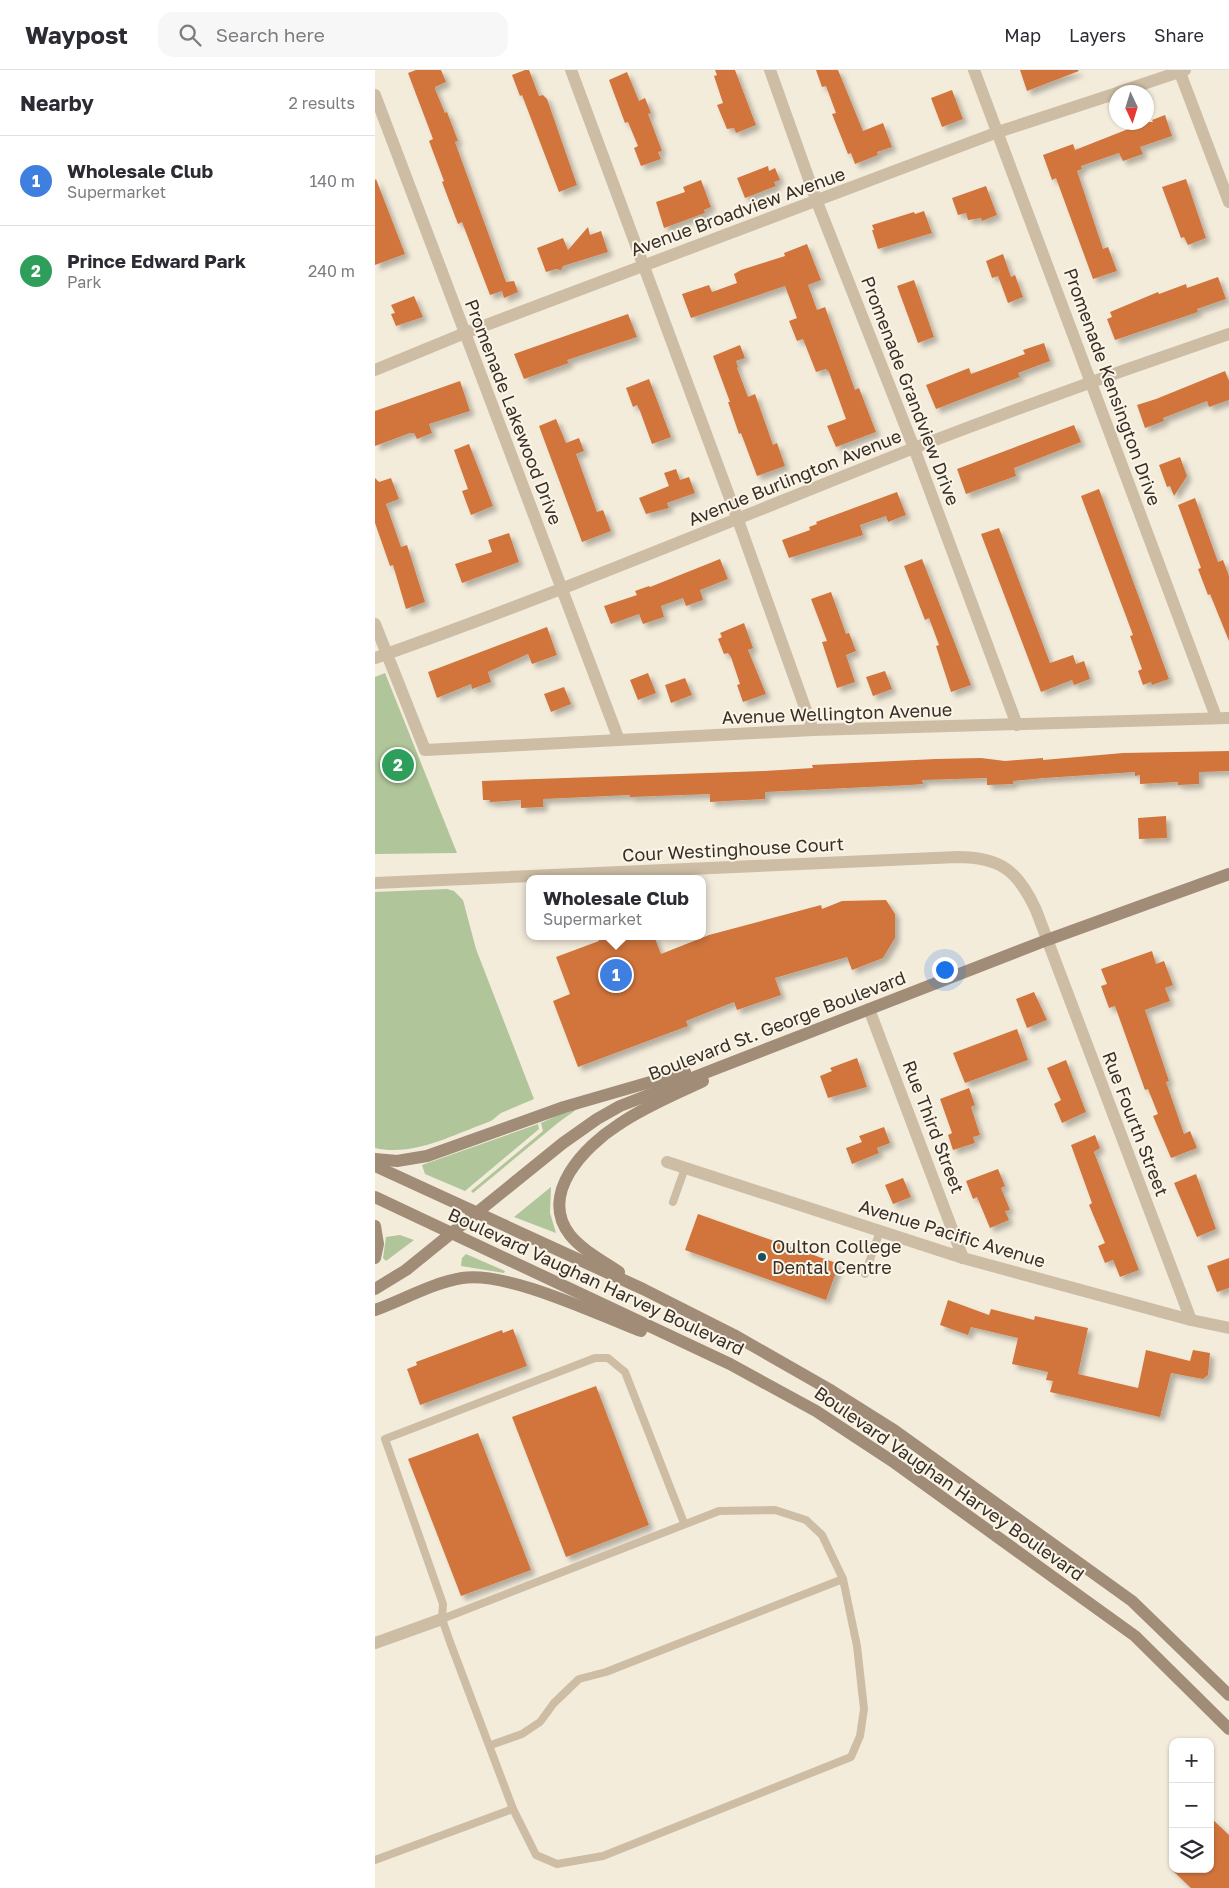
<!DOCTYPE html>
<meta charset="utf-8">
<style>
:root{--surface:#fff;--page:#f7f7f7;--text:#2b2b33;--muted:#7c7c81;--line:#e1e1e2;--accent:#19505e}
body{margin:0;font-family:"Golos Text",sans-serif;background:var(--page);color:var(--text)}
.controls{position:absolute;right:15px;bottom:15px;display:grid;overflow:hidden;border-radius:10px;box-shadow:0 1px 4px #0004}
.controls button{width:45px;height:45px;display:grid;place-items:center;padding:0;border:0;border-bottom:1px solid var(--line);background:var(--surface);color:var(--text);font:25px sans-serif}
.compass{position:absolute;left:734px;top:15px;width:45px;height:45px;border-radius:50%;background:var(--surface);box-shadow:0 1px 4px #0004;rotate:176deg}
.you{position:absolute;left:569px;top:899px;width:18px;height:18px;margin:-12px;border:4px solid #fff;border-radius:50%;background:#1a73e8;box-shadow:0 0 0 8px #1a73e833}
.badge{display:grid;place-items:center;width:32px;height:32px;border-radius:50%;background:var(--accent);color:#fff;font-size:16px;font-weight:700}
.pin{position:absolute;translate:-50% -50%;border:2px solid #fff;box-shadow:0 1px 5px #0006}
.popup{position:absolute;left:151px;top:805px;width:180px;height:65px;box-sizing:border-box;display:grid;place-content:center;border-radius:10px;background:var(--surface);filter:drop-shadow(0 1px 4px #0005);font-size:16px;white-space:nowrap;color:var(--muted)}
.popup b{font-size:19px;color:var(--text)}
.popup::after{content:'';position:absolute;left:50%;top:100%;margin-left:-10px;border:10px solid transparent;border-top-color:var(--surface)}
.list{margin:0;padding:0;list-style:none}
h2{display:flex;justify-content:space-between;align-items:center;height:65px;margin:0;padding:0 20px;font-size:21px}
h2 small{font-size:16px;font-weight:400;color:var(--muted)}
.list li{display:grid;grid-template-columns:32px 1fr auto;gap:15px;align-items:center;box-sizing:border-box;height:90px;padding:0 20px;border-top:1px solid var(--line)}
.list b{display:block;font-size:19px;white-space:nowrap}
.list p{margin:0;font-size:16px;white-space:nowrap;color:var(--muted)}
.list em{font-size:16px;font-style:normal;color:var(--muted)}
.icon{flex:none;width:28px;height:28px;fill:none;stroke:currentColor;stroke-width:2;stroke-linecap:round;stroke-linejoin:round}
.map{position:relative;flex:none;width:854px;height:1818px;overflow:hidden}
header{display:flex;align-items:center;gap:30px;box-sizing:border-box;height:70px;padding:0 25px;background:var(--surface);border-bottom:1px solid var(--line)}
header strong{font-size:24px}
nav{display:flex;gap:28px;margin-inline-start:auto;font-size:18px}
.search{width:350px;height:45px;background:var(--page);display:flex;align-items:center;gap:12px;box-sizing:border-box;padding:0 18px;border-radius:15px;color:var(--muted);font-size:19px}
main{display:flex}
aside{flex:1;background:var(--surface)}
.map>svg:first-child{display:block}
</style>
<header>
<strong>Waypost</strong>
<div class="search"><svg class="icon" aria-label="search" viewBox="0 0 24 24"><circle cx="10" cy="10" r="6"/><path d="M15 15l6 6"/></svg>Search here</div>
<nav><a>Map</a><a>Layers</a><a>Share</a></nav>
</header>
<main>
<aside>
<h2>Nearby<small>2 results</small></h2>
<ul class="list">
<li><span class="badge" style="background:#3f7fe0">1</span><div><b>Wholesale Club</b><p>Supermarket</p></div><em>140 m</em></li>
<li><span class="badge" style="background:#2e9e5b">2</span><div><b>Prince Edward Park</b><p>Park</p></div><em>240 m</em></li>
</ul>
</aside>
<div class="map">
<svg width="854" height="1818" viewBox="0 0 854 1818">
<defs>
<filter id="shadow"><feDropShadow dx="4.5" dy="4.5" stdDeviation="2.5" flood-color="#0004"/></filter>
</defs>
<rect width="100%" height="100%" fill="#f4ecdb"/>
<g fill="#b0c599">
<polygon points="10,603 82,783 0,784 0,607"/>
<path d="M72,819L79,821L88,830L101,879L159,1029L126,1043L116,1051C79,1064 40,1087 0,1078V822Z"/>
<polygon points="212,1032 184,1052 98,1123 96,1121 168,1061 166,1053"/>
<polygon points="163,1054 164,1059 90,1121 50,1104 47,1095"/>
<polygon points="176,1117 175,1143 181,1163 139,1147"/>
<polygon points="25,1165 39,1170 11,1191 8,1188 11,1167"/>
<polygon points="91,1184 130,1201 129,1203 86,1196 87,1188"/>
</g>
<g fill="#d1753c" filter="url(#shadow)">
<polygon points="41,0 66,0 71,12 60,17 60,19 70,43 72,42 83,71 80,72 85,86 131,212 139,211 143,222 129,228 127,221 115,225 87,152 83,154 67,112 69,111 54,71 58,69 33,3"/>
<polygon points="150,0 154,0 164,26 168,25 172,29 202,115 184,122 147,25 145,26 137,5"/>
<polygon points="340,0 360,0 381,55 361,63 359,58 352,59 342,35 348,33 339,6 342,5"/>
<polygon points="441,0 463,0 488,61 508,53 517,77 502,82 503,85 480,94 476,83 473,84 457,44 461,43 451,16 447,17"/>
<polygon points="645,0 703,0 704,1 652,21"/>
<polygon points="252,2 264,31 270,28 276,43 273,44 287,81 283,82 286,89 266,96 259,78 263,76 253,52 250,53 234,10"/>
<polygon points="577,20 588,49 567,57 556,28"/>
<polygon points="790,45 797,66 765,77 768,84 748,91 744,83 706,96 707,99 702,101 728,179 733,177 742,201 718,209 681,108 677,110 668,85 698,74 700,80 771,52 778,52 777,50"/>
<polygon points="393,96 394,101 400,98 405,110 399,112 401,116 370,128 362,108"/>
<polygon points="1,109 30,184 0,195 0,110"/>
<polygon points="811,109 831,168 813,175 809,167 806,168 787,117"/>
<polygon points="326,110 336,137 329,140 330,143 289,158 281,132 310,122 308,117"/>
<polygon points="611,116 622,145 607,151 606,148 593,150 591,143 583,145 577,128"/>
<polygon points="549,141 557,163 503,179 497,160 499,160 497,155 539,142 540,144"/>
<polygon points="213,157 215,165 226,161 233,182 188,196 186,200 181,199 171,202 162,178 188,168 193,180"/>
<polygon points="432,174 446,210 433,215 442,240 450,237 480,320 484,318 501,362 461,377 452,356 471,349 454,302 451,299 441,302 428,269 422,271 414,251 422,248 410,216 316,248 307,224 334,215 337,222 362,213 359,204 366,200 410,186 409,183"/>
<polygon points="628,184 636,207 640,205 648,227 633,233 623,206 617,208 611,191"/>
<polygon points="843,207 851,229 822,239 823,242 740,270 732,249 737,247 735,242 783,222 784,224 811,214 812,218"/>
<polygon points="539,210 559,267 543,273 522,216"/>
<polygon points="39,226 48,247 21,256 16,244 20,243 16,235"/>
<polygon points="253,244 262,267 192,290 194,293 149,309 139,284"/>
<polygon points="669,273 675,291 643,303 645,307 561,339 551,315 594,298 596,304 650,284 648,280"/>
<polygon points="365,275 370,288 361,291 363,297 362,298 373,327 380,324 398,375 402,373 410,396 382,406 366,363 364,364 353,332 355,332 338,286"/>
<polygon points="850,301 854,311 854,330 834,337 832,331 788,348 789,351 770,358 762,335 781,329"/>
<polygon points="274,309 296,367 277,374 265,341 262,335 258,337 251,318"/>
<polygon points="85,311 95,341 54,354 57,363 42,369 39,363 35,363 0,376 0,341"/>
<polygon points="181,349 191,373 204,368 209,381 201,384 222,442 228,440 236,461 207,472 164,356"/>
<polygon points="699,355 706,372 639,398 641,406 591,424 582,399"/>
<polygon points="94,374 118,436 96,445 87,421 93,419 79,380"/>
<polygon points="805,387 812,406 799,426 795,416 792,417 784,395"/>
<polygon points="301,399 305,410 314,407 320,423 292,433 294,438 271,444 264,428 294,416 289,403"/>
<polygon points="0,408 4,412 16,408 24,429 11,434 26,477 32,475 50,532 31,539 18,495 15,496 0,453"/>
<polygon points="724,419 794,609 777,615 776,612 768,615 763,601 767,599 755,566 758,565 706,426"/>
<polygon points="522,422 531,445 513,452 511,446 485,455 488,465 414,488 407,470 435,460 434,457 442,454 441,452"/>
<polygon points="820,428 843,492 848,490 854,506 854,571 835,524 833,525 823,499 826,498 803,435"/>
<polygon points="624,458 675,593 698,585 701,594 709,591 715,609 699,615 697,610 666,622 606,464"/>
<polygon points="134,463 144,492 87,513 80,494 117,482 113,470"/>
<polygon points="345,489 353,509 325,520 328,530 311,536 308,528 286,536 289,547 268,554 264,544 236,554 229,536 262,525 260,521 274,516 275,517"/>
<polygon points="547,489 596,615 576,622 561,576 564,575 554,548 550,550 529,496"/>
<polygon points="456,522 471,564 474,563 481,581 471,585 480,612 462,618 447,572 452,571 436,529"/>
<polygon points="369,553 378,578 373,580 391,624 368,632 362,615 365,614 356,587 353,583 349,584 343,569 347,567 345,563"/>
<polygon points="172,557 182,585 157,594 153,584 113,602 116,612 97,619 96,614 62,628 53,602"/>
<polygon points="510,601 517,619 498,626 491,607"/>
<polygon points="273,603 281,623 263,630 255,610"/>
<polygon points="310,608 317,625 296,633 290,615"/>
<polygon points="189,617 196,634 176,642 169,624"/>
<polygon points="854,681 854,701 824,702 824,714 803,715 803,712 765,714 765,705 760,706 760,702 669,708 638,711 638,714 612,715 612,708 547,710 548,714 534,715 390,722 390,729 351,731 335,732 335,724 255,727 255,725 168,729 168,737 146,738 146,730 115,732 115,730 108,730 107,711 389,701 438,698 437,695 561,689 606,688 630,691 668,688 668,690 748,683"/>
<polygon points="791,746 792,768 764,769 763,748"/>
<polygon points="511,830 520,844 520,868 508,888 477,900 472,887 400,908 406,925 362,940 359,932 311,951 313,956 203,997 178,931 195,924 181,887 224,871 222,866 279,866 286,884 334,865 446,835 447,839 467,831"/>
<polygon points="777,881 781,894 789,891 798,915 790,918 795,931 770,940 794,1011 791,1012 809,1064 815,1061 822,1078 796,1088 778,1046 783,1044 773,1019 770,1020 740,936 734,938 726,916 732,914 726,899"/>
<polygon points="659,922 672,950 652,958 641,929"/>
<polygon points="642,959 653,990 590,1013 578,983"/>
<polygon points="482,988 492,1017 453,1028 445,1006 457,1001 455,998"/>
<polygon points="691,990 711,1042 687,1053 679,1034 686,1030 672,998"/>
<polygon points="594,1018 600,1035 596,1037 605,1065 598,1067 600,1073 578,1080 573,1065 577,1063 565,1029"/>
<polygon points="509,1057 515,1073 502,1078 504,1083 477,1094 471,1078 487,1072 484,1066"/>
<polygon points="720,1065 725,1078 719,1082 764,1200 745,1207 738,1190 730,1193 723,1176 730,1173 714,1135 717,1133 696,1075"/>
<polygon points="623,1099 630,1116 626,1118 635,1140 630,1141 634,1150 615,1158 602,1127 598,1129 591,1111"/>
<polygon points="821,1104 841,1159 822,1167 799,1113"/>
<polygon points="528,1108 536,1127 518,1134 510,1115"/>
<polygon points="323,1144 464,1194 451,1230 310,1180"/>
<polygon points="854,1188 854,1218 842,1222 832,1196"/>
<polygon points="573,1230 614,1245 616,1239 659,1250 660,1246 713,1258 703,1304 763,1318 771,1280 815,1291 818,1280 835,1283 833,1305 828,1309 796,1303 785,1347 675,1322 678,1311 671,1310 673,1302 637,1294 643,1268 596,1257 593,1265 565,1255"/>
<polygon points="138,1259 152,1296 45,1335 32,1299 42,1295 41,1292 76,1279 127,1260 128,1263"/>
<polygon points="221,1316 274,1455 191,1487 137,1347"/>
<polygon points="103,1363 156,1500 86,1526 33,1389"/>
<polygon points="835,1747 854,1765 854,1818 816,1818 796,1799 835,1799"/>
</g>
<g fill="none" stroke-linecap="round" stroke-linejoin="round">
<g stroke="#cdbda5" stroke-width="8">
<polyline points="298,1132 310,1098"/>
<polyline points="490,1204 505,1161"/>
<polyline points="67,1549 344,1441 400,1440 431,1450 447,1465 468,1509 482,1576 489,1639 485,1666 476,1687 228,1786 182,1794 161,1785 138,1739 75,1572 67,1549 68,1534 10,1369 220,1288 233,1288 250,1302 309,1453"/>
<polyline points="116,1675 147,1664 165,1652 179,1633 204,1609 231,1602 468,1509"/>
<polyline points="0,1790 138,1739"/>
</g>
<g stroke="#cdbda5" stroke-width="12">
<polyline points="196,0 363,450 438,660"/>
<polyline points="395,0 442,132 539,378 642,655"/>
<polyline points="599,0 841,647"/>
<polyline points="804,0 854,132"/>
<polyline points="744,22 810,0"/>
<polyline points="0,25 244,670"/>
<polyline points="0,300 90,263 623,62 742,23"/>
<polyline points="0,554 50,680 438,660 854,648"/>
<path d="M0,588C182,524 360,449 539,378C643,338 748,300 854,264"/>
<path d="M0,813L582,787C626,787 643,801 661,840L816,1250"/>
<polyline points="494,939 588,1188"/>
<polyline points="292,1092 588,1188 816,1250 854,1258"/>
<polyline points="0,1573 67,1549"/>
</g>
<g stroke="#a18c77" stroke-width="12">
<polyline points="0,1089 22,1091 52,1086 189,1037 310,1002"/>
<polyline points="0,1096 268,1219 359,1265 457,1321 519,1360 757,1531 854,1625"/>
<polyline points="0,1127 355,1294 441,1341 517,1391 760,1566 854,1659"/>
<polyline points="0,1156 3,1174 0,1188"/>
<path d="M244,1202C228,1191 207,1180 195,1165C163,1124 210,1076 243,1055C269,1037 299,1025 328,1011"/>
<polyline points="0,1219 31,1200 188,1073 222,1049 245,1036 672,870 854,804"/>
<path d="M0,1240C28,1230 57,1213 87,1208C133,1201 221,1244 266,1261"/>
</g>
</g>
<circle fill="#19505e" stroke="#fbf5e8" stroke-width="2" cx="387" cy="1187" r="5"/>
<g text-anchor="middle" stroke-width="4" stroke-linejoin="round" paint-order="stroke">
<g font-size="18" fill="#392f27" stroke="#fbf5e8">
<text transform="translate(363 142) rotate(-20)" y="6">Avenue Broadview Avenue</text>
<text transform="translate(737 317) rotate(70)" y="6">Promenade Kensington Drive</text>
<text transform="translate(535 321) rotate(69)" y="6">Promenade Grandview Drive</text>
<text transform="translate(138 342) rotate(69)" y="6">Promenade Lakewood Drive</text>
<text transform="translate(420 408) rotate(-22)" y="6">Avenue Burlington Avenue</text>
<text transform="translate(462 644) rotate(-2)" y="6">Avenue Wellington Avenue</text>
<text transform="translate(358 780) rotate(-3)" y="6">Cour Westinghouse Court</text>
<text transform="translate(402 956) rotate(-21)" y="6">Boulevard St. George Boulevard</text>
<text transform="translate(760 1054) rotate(69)" y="6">Rue Fourth Street</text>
<text transform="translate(558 1057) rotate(69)" y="6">Rue Third Street</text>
<text transform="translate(577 1164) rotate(17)" y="6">Avenue Pacific Avenue</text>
<text transform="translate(221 1212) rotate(25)" y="6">Boulevard Vaughan Harvey Boulevard</text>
<text transform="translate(574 1414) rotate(35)" y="6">Boulevard Vaughan Harvey Boulevard</text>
</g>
<g font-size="18" fill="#392f27" stroke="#fbf5e8" text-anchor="start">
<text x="397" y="1183">Oulton College<tspan x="397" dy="21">Dental Centre</tspan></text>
</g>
</g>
</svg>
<div class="controls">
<button>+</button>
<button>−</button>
<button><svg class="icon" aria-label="layers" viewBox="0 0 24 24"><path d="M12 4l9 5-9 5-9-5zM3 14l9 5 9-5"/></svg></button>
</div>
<svg class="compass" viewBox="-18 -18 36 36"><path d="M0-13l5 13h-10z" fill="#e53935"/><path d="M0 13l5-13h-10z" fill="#7c7c81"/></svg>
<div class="you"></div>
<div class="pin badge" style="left:241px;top:905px;background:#3f7fe0">1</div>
<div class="popup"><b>Wholesale Club</b>Supermarket</div>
<div class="pin badge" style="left:23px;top:695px;background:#2e9e5b">2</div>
</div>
</main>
